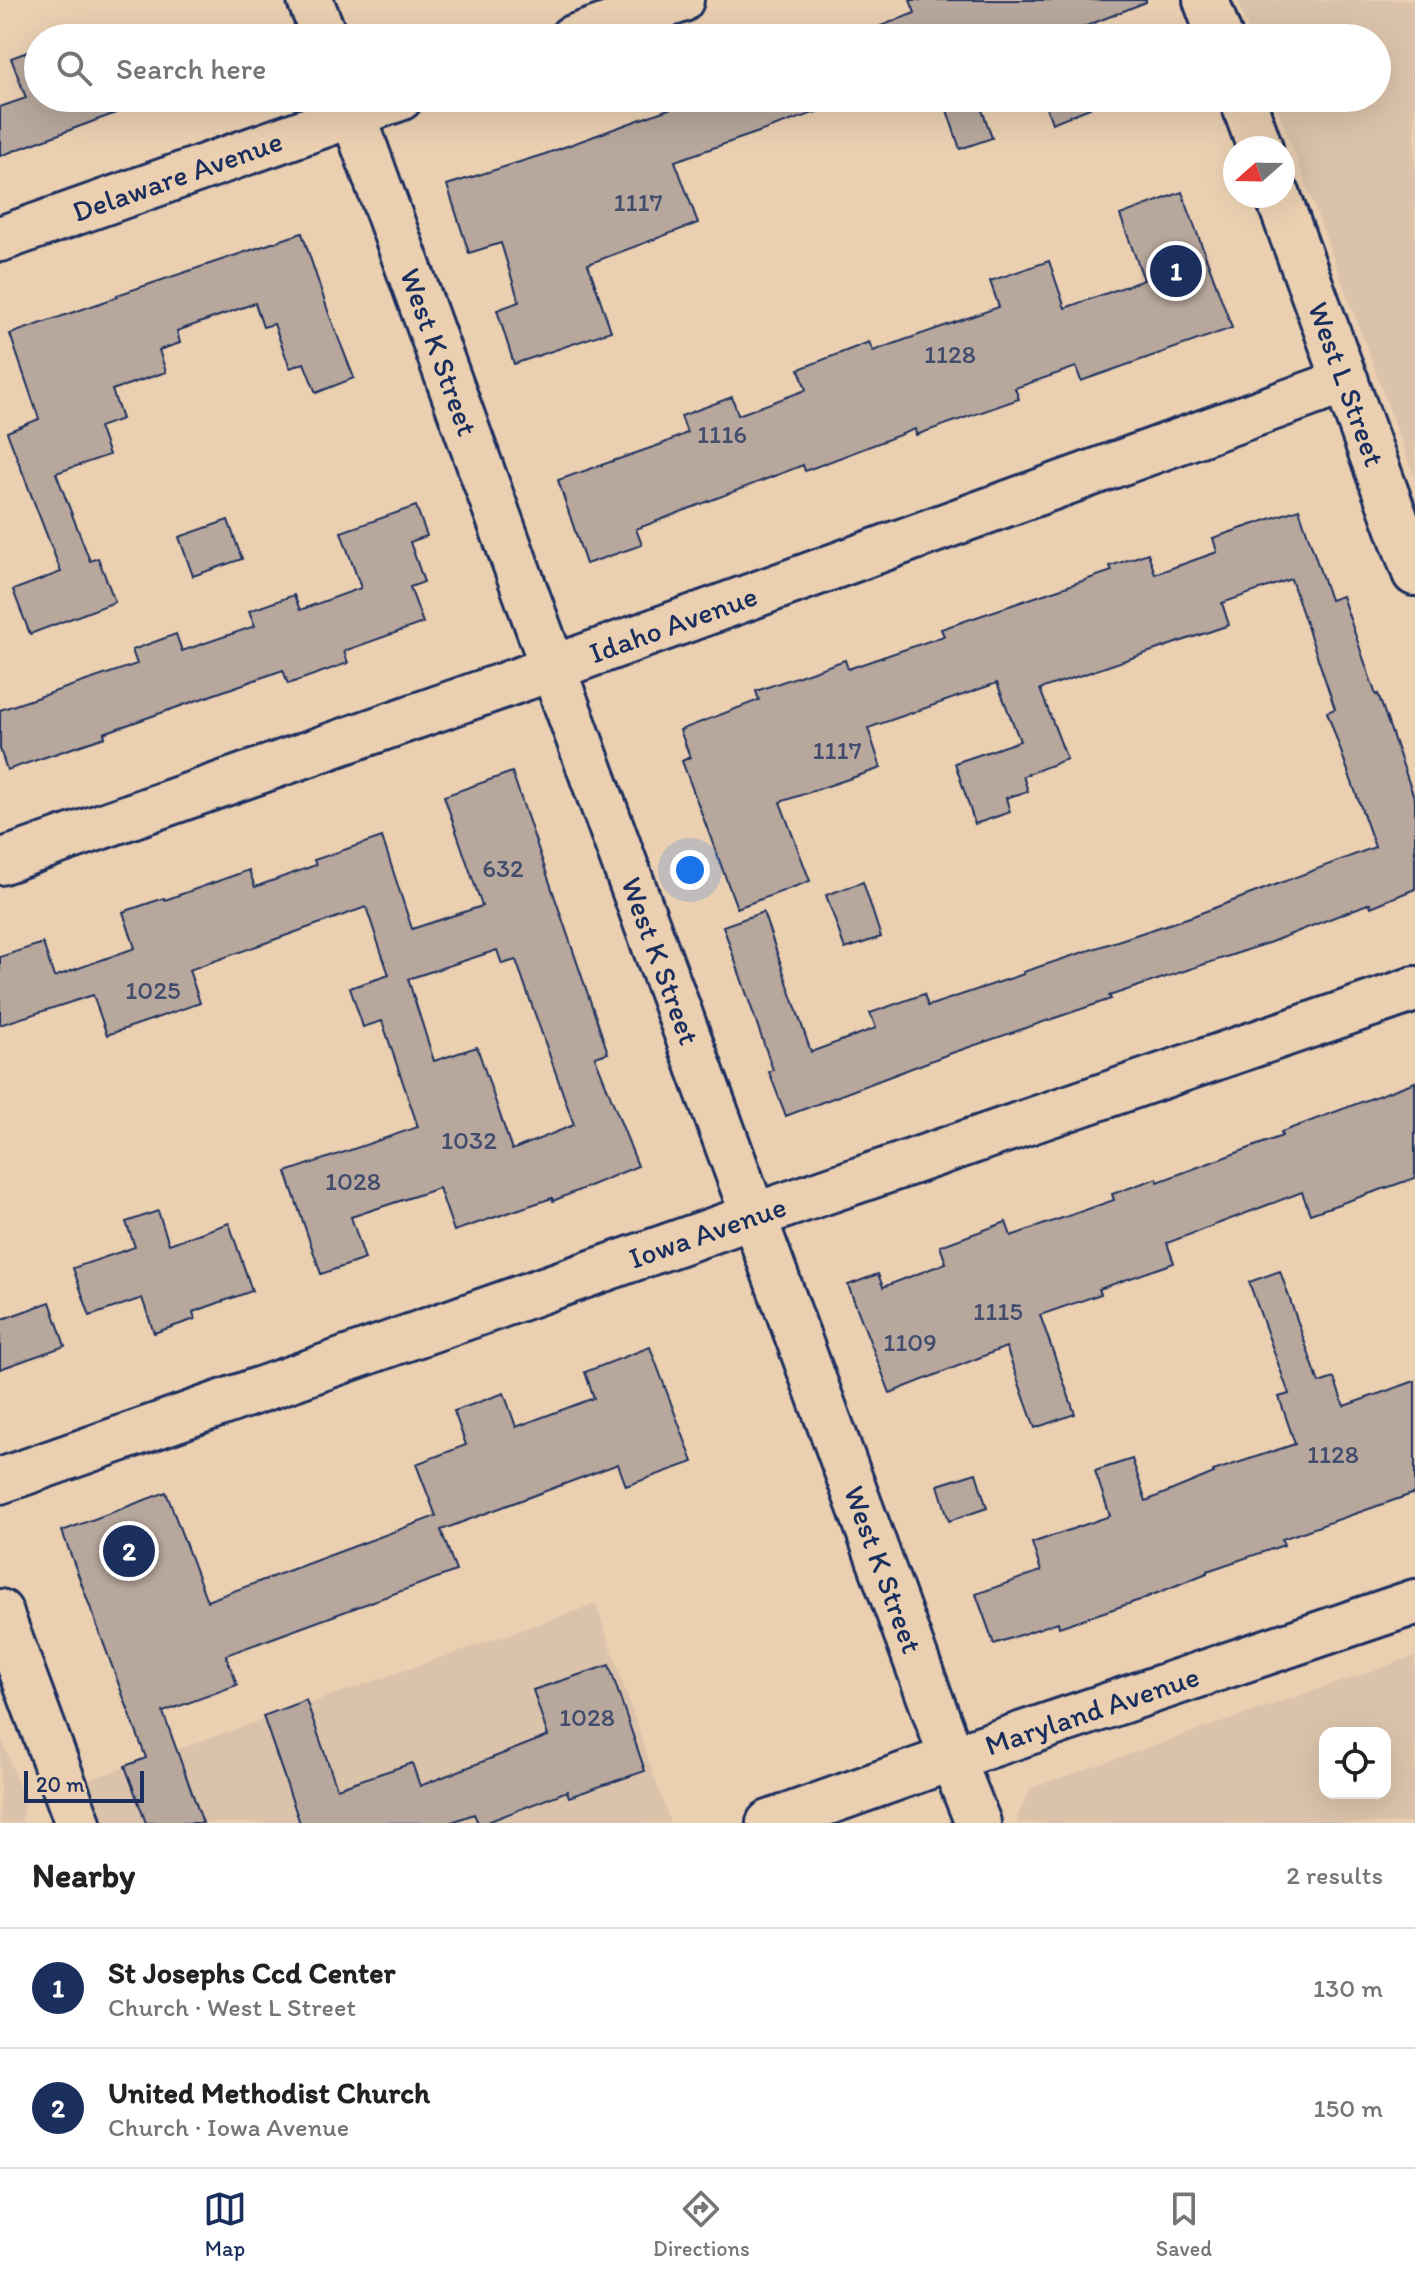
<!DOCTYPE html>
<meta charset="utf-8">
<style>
:root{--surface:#fff;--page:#f2f2f2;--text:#222;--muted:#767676;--line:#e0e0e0;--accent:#1b2f5e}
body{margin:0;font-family:Itim,sans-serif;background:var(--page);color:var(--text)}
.controls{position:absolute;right:24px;bottom:24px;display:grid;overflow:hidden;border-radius:16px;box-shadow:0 8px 32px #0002}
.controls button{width:72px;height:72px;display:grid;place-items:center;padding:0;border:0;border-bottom:2px solid var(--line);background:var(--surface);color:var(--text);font:40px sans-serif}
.compass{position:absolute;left:1223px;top:136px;width:72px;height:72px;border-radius:50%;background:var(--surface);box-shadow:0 8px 32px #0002;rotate:250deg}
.scale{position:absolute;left:24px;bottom:20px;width:120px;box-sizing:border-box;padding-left:8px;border:4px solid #1b2f5e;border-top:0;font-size:22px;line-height:28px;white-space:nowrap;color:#1b2f5e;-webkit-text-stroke:6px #eacfb1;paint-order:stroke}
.you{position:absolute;left:690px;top:870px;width:28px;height:28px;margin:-20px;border:6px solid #fff;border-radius:50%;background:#1a73e8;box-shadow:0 0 0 12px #1a73e833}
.badge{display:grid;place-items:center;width:52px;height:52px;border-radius:50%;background:var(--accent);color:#fff;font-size:26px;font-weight:700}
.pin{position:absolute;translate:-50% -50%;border:4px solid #fff;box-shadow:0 2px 8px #0006}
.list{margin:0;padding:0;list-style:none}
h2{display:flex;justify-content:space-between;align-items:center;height:104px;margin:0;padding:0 32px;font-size:34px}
h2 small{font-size:26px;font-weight:400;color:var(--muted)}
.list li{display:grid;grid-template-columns:52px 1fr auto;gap:24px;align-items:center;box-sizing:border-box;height:120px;padding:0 32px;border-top:2px solid var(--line)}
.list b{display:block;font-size:30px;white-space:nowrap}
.list p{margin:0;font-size:26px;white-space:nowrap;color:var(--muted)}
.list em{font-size:26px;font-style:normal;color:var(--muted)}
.icon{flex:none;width:44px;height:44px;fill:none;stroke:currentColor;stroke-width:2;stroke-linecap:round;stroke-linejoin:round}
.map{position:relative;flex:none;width:1415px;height:1823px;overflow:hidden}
.search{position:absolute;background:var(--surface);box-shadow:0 8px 32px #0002;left:24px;right:24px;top:24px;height:88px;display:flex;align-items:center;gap:20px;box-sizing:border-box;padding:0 28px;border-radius:44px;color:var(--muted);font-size:30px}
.sheet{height:344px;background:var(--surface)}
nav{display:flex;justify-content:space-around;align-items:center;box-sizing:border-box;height:112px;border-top:2px solid var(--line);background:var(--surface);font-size:22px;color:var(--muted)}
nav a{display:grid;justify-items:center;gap:4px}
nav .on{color:var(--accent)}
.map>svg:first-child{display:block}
</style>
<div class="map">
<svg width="1415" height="1823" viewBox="0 0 1415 1823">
<rect width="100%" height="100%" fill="#eacfb1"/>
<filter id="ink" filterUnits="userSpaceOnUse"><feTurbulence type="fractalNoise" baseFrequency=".0125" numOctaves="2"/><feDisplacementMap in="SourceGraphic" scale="16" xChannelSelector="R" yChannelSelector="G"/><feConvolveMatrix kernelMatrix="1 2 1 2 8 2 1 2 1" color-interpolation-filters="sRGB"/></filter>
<g filter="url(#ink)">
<g fill="#dbc3ab" fill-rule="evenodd">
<polygon points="1237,0 1415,0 1415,478 1274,98 1377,98 1377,38 1251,38"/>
<polygon points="596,1604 670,1823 105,1823 89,1780"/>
<path d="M1415,1656V1823H1019L1017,1818L1031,1788ZM1385,1733V1793H1325V1733Z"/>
<polygon points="0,1733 24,1800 22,1823 0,1823"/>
</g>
<g fill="#b7a79c" stroke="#1b2f5e" stroke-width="2" fill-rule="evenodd">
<polygon points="910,0 1146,0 1146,2 1081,28 1084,38 1020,38 1019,35 1012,38 849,38 915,13"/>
<polygon points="38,48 38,98 156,98 0,156 0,107 26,98 11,58"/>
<polygon points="699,98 857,98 675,161 698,223 588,264 611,331 514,364 497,310 519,302 501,243 469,253 447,185 545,154"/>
<polygon points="943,98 978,98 992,138 960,149"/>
<polygon points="1043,98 1086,98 1090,108 1052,123"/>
<polygon points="1182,192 1232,328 1081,381 1076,367 1015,388 1019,399 916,435 915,429 805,471 803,465 636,529 642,545 586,564 558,480 662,444 687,433 681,416 732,397 738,415 806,390 799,369 869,342 873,351 999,307 990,281 1049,261 1065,308 1144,280 1120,215"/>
<polygon points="302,233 329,314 354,378 316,393 304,363 290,368 274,324 263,327 255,303 177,331 180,343 159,350 166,372 112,390 122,419 99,427 109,455 56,473 90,561 98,558 115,602 30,634 13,590 61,572 7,432 39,419 10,334 118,297 117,295"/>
<polygon points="416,506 427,536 410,542 424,582 410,587 423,623 344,651 348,663 288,684 283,670 104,733 105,737 7,770 0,749 0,710 137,664 132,650 176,634 182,651 255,626 249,611 294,595 300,610 361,588 341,532"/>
<polygon points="1299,509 1330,600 1342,596 1376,695 1378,694 1415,800 1415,889 1371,907 1370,903 1271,942 1109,996 1111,999 946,1055 786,1116 769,1072 773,1070 723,926 763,912 811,1052 876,1028 870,1013 924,994 928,1006 1024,974 1023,972 1193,916 1375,847 1327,712 1335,709 1291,579 1222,603 1229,625 1040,689 1067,759 1023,776 1028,791 1006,798 1010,812 975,824 955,763 1020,741 997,683 868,728 881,768 780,802 810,881 737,908 682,761 690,757 680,730 759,700 756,691 845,660 848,669 944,636 941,629 1112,571 1110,566 1148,553 1155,574 1217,552 1213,538"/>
<polygon points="228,520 242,559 193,576 179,537"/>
<path d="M512,772L608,1053L595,1057L638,1166L553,1201L552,1198L454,1231L439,1188L351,1217L365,1259L321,1274L286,1172L418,1127L382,1021L363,1027L350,988L389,975L366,907L189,970L200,1003L107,1035L93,995L0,1025V957L43,943L54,977L135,948L123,912L164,898L165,900L249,870L255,887L316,865L314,860L382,837L412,929L482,906L444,796ZM497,950L502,964L516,960L574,1125L512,1150L477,1047L434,1061L408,979Z"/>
<polygon points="863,882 881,937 845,949 826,895"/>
<polygon points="1415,1082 1415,1178 1310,1214 1302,1192 1167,1243 1174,1263 1099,1289 1101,1294 1040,1315 1075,1414 1035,1428 1006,1347 890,1393 848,1285 878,1274 883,1287 946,1263 940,1246 1006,1222 1011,1236 1114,1200 1112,1194 1157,1178 1158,1182 1282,1136 1281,1132"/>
<polygon points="158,1211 169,1244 229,1223 252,1291 193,1312 195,1319 154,1333 142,1298 90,1316 73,1268 135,1247 126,1222"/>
<polygon points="1280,1271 1319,1383 1334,1378 1344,1406 1415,1381 1415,1493 1282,1539 1284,1545 1207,1571 1207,1573 1140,1600 1059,1627 1058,1622 994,1644 976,1594 1041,1571 1032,1543 1110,1516 1095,1471 1132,1459 1146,1501 1214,1473 1213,1471 1295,1444 1279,1397 1289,1394 1249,1282"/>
<polygon points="50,1302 65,1346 0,1369 0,1320"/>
<polygon points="650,1347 693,1462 626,1486 618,1464 441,1530 456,1571 226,1655 237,1685 163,1712 203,1823 146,1823 125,1766 146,1758 62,1531 166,1492 207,1601 436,1516 416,1464 466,1445 454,1411 504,1393 516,1427 594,1398 585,1372"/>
<polygon points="976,1473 987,1508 949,1521 938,1485"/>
<polygon points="609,1665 645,1771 569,1797 567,1791 485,1823 478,1823 474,1814 449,1823 300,1823 263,1716 306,1700 337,1788 412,1763 420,1786 548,1736 533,1690"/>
</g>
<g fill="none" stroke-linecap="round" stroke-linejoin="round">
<g stroke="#1b2f5e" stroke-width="50">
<g id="minor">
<polyline points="310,0 325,38"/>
<polyline points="1206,0 1220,38"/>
<polyline points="572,38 681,0"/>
<path id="s1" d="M347,98L553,668L952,1758L978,1823"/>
<polyline points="1242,98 1260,148"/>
<path id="s2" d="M1278,196L1415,573"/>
<path id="s3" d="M0,239L400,98"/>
<path id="s4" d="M0,862L553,668L1346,381"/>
<path id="s5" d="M0,1481L754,1216L1415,989"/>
<polyline points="0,1612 78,1823"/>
<path id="s6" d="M769,1823L952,1758L1415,1602"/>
</g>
</g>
<use href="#minor" stroke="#eacfb1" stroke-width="44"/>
</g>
</g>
<g text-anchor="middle" stroke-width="6" stroke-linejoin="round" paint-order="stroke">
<g font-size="26" fill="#424d6e">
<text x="638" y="211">1117</text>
<text x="950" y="363">1128</text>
<text x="722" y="443">1116</text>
<text x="837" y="759">1117</text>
<text x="503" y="877">632</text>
<text x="153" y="999">1025</text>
<text x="469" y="1149">1032</text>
<text x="353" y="1190">1028</text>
<text x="998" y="1320">1115</text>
<text x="910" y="1351">1109</text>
<text x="1333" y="1463">1128</text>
<text x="587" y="1726">1028</text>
</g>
<g font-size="30" fill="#1b2f5e" stroke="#eacfb1">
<text dy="10" stroke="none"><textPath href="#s3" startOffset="188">Delaware Avenue</textPath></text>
<text dy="10" stroke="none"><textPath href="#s1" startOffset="270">West K Street</textPath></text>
<text dy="10" stroke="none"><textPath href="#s2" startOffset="200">West L Street</textPath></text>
<text dy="10" stroke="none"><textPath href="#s4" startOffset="714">Idaho Avenue</textPath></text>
<text dy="10" stroke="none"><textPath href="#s1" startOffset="918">West K Street</textPath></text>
<text dy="10" stroke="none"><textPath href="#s5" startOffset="750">Iowa Avenue</textPath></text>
<text dy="10" stroke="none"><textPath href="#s1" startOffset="1566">West K Street</textPath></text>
<text dy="10" stroke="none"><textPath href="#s6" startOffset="342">Maryland Avenue</textPath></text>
</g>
</g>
</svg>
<div class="controls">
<button><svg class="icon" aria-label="locate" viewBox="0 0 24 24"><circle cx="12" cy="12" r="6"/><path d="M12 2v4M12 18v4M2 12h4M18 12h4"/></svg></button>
</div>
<svg class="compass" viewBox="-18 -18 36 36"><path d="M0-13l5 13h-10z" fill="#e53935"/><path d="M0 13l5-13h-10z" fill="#767676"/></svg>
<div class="scale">20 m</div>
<div class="you"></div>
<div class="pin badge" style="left:1176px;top:271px">1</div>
<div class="pin badge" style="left:129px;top:1551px">2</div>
<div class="search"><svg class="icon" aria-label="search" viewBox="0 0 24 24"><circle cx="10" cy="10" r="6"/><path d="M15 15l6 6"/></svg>Search here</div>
</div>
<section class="sheet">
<h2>Nearby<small>2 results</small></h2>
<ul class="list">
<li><span class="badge">1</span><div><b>St Josephs Ccd Center</b><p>Church · West L Street</p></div><em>130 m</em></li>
<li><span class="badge">2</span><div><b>United Methodist Church</b><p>Church · Iowa Avenue</p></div><em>150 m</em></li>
</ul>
</section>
<nav>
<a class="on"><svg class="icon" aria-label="map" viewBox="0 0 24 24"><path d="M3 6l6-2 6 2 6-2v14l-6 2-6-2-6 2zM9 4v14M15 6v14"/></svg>Map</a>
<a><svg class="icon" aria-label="directions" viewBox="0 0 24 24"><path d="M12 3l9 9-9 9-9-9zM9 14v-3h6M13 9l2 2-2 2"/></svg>Directions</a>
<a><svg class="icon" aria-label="saved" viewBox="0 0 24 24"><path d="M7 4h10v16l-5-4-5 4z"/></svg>Saved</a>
</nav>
